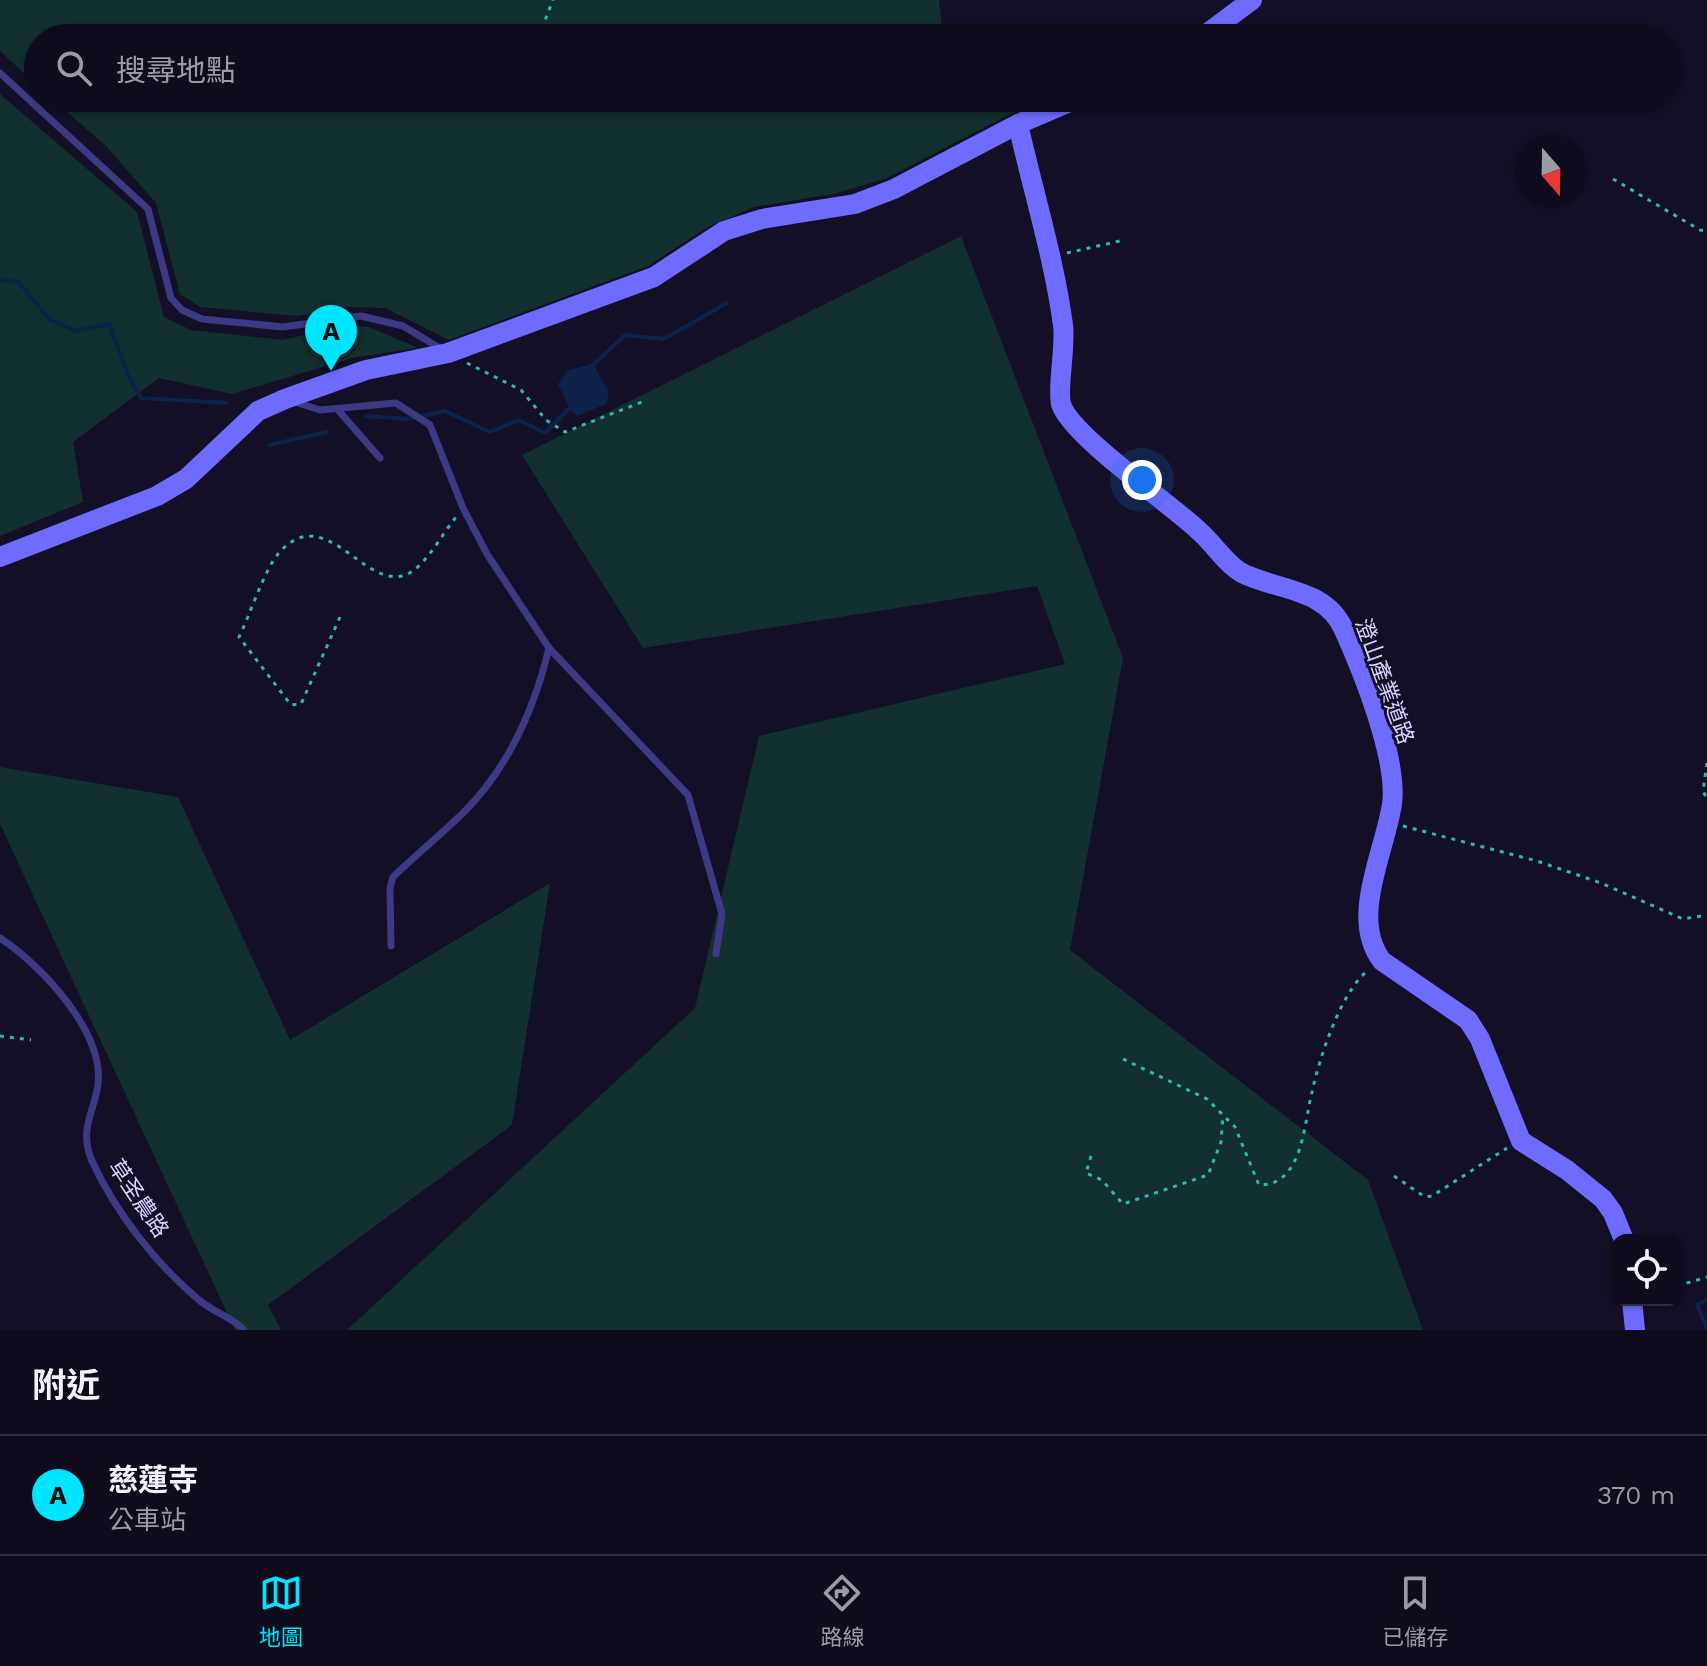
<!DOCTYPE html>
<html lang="zh-TW">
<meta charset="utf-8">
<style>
:root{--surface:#0e0b1c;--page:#171425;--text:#f1f3f6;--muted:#9b9ba3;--line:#2e2b3b;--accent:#00e5ff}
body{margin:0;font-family:"Work Sans","Noto Sans TC",sans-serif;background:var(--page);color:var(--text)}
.controls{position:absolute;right:24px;bottom:24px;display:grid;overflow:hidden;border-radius:16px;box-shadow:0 2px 6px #0004}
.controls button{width:72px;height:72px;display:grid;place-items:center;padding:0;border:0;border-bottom:2px solid var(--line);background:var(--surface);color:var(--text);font:40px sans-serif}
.compass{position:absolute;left:1515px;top:136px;width:72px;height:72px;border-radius:50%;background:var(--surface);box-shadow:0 2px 6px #0004;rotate:160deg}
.you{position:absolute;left:1142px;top:480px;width:28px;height:28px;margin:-20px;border:6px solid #fff;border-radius:50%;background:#1a73e8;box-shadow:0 0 0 12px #1a73e833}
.badge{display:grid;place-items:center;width:52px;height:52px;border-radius:50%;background:var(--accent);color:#111;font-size:26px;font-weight:700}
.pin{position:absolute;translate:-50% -66px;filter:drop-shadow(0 2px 4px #0008)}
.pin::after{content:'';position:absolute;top:42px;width:28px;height:24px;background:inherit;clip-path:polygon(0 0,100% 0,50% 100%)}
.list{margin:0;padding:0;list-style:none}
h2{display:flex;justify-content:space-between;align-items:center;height:104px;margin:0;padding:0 32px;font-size:34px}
h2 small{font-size:26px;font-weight:400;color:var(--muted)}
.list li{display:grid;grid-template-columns:52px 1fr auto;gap:24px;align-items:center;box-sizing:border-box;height:120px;padding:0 32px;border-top:2px solid var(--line)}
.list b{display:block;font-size:30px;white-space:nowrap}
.list p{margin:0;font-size:26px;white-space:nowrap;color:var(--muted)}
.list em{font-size:26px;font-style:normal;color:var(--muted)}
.icon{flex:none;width:44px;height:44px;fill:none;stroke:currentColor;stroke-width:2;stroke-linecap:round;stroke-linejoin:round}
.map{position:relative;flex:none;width:1707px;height:1330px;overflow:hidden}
.search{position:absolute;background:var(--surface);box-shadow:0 2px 6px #0004;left:24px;right:24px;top:24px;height:88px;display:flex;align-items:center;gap:20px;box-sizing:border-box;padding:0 28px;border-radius:44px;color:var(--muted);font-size:30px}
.sheet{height:224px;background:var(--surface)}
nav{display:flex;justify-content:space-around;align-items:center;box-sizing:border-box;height:112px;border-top:2px solid var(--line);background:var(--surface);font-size:22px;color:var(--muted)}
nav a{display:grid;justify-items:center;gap:4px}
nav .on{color:var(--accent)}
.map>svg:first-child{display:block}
</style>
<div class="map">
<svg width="1707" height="1330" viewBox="0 0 1707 1330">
<rect width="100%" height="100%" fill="#130f26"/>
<g fill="#12302f">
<polygon points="0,0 939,0 942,28 980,38 38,38 38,86 0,51"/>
<polygon points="0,94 137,212 164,317 191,330 283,340 338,327 369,327 418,348 356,357 232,394 159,378 73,442 83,502 0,536"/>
<polygon points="51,98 1041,98 885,179 833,194 754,207 708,227 648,266 449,340 385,308 348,307 298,316 200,307 180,294 156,203 106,146"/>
<polygon points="961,236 1123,658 1070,950 1368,1180 1423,1330 347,1330 695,1008 759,736 1065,664 1037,586 643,648 522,455"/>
<polygon points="0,767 178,797 290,1040 550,883 512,1125 268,1305 281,1330 235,1330 0,824"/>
</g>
<polygon fill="#0c2248" points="593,364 609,392 606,404 577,416 570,410 558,384 568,370"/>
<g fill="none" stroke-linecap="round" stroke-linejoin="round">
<g stroke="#0c2248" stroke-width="4">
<polyline points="0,280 19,282 49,319 76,331 109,324 129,377 141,398 227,403"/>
<polyline points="592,366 625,335 664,339 727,303"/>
<polyline points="366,416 408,419 445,411 490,432 519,420 545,433 572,406"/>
<polyline points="269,445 327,432"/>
<polyline points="1707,1300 1697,1305 1707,1328"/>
</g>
<g stroke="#2fb8b0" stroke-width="3" stroke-dasharray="4 6" stroke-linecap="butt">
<polyline points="538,38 553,0"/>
<polyline points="1613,179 1700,230 1707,231"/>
<polyline points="1067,253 1124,240"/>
<polyline points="467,363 521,390 546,420 565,432 642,402"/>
<path d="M340,617L301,704L291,705L239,637C249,617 265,569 278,554C328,495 369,604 414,570C430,558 443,533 456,517"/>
<polyline points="1707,763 1703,791 1707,799"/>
<polyline points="1403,826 1537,861 1601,883 1683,919 1707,915"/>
<polyline points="0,1036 31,1040"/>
<path d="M1123,1059L1207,1099L1235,1127L1259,1185C1303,1186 1304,1123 1312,1092C1319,1059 1342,988 1369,970"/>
<polyline points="1091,1156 1086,1173 1102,1180 1123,1204 1208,1175 1221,1142 1223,1115"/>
<polyline points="1394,1176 1425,1197 1432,1196 1507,1148"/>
<polyline points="1677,1286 1707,1277"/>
</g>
<g stroke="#3d3a85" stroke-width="7">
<polyline points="0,73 148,209 171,298 182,310 202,319 283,327 361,316 403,326 443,350"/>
<path d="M295,402L320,410L396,403L430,425L463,508L487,554L549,648C535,706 509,766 466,810C443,833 417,854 393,877L390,888L391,946"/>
<polyline points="338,410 380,458"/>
<polyline points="549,648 688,795 722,914 716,954"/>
<path d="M0,938C40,964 104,1031 98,1084C95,1111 78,1129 92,1161C116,1213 155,1263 199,1300C213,1312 232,1317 244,1330"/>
</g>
<g stroke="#6f6bff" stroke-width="20">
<polyline points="1201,38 1252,0"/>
<path d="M1018,124C1033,191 1054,258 1063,325C1066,347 1057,387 1061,404C1070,435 1171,504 1199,531C1213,543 1226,564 1242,573C1278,591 1326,588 1344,630C1363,672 1398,759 1392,804C1385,852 1349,918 1382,961L1468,1020L1480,1039L1521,1141L1567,1170L1603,1199L1613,1213L1624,1240"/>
<polyline points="0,557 157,496 186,479 258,411 285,399 366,370 448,353 654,277 724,231 762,219 855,204 894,189 1018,124 1079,98"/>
<polyline points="1632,1300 1635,1330"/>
</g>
</g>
<g text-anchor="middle" stroke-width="6" stroke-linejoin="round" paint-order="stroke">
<g font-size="22" fill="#d9d4ff" stroke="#130f26">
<text transform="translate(1385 681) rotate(70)" y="8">澄山產業道路</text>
<text transform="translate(139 1198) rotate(56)" y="8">草圣農路</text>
</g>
</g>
</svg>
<div class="controls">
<button><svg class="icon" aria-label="locate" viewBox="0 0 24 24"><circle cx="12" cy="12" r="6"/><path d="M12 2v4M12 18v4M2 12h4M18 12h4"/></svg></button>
</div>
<svg class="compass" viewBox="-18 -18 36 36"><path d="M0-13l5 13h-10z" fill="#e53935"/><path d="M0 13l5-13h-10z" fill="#9b9ba3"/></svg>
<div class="you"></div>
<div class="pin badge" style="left:331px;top:371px">A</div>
<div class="search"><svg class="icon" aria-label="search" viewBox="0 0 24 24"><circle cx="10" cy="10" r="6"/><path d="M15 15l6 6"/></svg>搜尋地點</div>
</div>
<section class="sheet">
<h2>附近<small></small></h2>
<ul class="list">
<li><span class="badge">A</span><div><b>慈蓮寺</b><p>公車站</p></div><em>370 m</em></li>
</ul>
</section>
<nav>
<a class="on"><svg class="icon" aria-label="map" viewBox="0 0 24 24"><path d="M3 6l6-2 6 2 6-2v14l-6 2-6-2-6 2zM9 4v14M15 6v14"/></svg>地圖</a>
<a><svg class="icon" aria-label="directions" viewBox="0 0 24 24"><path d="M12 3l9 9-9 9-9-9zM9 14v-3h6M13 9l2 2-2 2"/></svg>路線</a>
<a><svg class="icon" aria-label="saved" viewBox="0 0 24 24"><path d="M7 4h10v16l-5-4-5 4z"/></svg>已儲存</a>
</nav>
